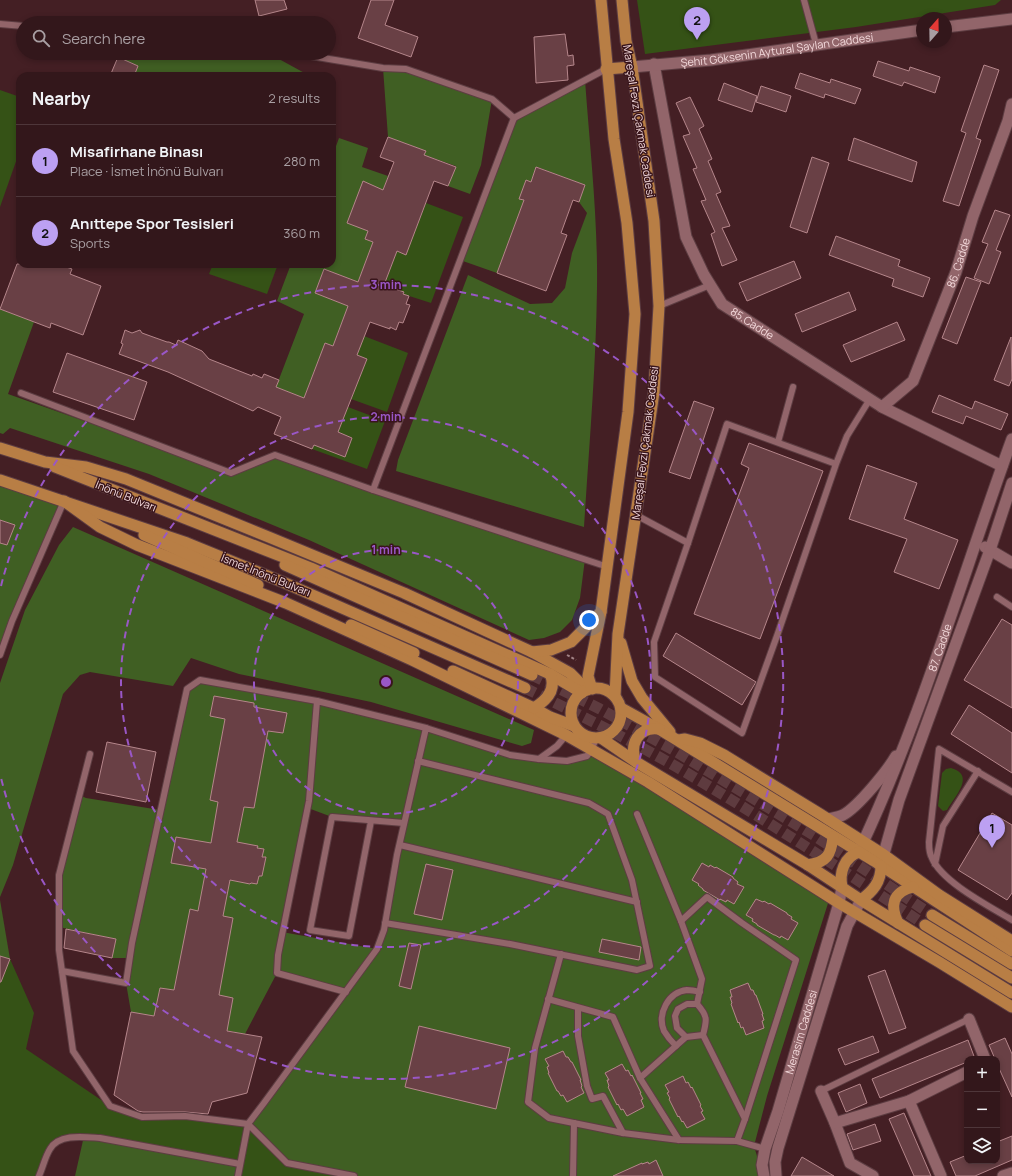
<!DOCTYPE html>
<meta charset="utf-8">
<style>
:root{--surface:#33171b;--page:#3e2428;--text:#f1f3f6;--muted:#a99fa3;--line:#4e363a;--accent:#bca0f2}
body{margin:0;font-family:Manrope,sans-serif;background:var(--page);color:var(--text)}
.controls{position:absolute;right:12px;bottom:12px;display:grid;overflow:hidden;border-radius:8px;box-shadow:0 2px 6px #0003}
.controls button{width:36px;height:36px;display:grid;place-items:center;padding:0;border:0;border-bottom:1px solid var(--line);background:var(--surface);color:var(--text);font:20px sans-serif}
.compass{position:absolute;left:916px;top:12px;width:36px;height:36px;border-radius:50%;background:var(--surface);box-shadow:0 2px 6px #0003;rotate:20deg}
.you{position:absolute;left:589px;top:620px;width:14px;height:14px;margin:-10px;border:3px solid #fff;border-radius:50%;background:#1a73e8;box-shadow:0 0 0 6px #1a73e833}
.badge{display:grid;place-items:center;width:26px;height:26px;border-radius:50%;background:var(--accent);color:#111;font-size:13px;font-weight:700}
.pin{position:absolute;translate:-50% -33px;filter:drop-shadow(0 1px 2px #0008)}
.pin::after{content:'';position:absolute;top:21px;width:14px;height:12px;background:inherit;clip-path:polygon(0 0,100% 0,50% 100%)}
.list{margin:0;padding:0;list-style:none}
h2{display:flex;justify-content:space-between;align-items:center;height:52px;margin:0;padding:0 16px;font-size:17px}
h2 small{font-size:13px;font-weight:400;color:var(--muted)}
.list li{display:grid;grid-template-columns:26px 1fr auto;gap:12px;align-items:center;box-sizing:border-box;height:72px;padding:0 16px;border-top:1px solid var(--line)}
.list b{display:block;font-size:15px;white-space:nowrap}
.list p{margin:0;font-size:13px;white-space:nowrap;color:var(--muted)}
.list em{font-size:13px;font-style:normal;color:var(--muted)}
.icon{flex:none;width:22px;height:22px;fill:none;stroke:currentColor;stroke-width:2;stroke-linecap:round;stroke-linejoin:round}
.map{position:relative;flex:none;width:1012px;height:1176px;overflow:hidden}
.search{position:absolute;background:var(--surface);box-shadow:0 2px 6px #0003;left:16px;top:16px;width:320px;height:44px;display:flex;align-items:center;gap:10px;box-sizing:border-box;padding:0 14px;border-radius:22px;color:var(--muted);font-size:15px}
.panel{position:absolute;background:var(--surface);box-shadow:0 2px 6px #0003;left:16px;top:72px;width:320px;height:196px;border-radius:12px}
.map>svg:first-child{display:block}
</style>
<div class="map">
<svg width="1012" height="1176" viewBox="0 0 1012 1176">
<rect width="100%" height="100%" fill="#441f24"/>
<g fill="#355216">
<polygon points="637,0 1001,0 995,5 856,27 645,54"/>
<polygon points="0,90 20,97 20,150 0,207"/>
<polygon points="426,203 463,217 431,303 403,294 403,292 390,287 387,293 382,291 397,251 406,254"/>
<polygon points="213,264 278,264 267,294 209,274"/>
<polygon points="364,336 408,353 387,412 351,399 367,359 357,355"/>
<polygon points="348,407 385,421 367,469 312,449 314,445 345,457 352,438 338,432"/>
<path d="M951,768C976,775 955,796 947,810L943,811L938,806L942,773L946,769Z"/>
<polygon points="10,959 34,1013 26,1049 110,1106 142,1117 185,1116 248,1124 354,1176 238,1176 84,1136 56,1142 39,1176 0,1176 0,985"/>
</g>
<g fill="#405f23" fill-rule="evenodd">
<polygon points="116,53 268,53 310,76 248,76 239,74 229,76 134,76 138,66 118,57"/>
<polygon points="383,68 406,69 492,99 481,165 470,194 448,186 456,166 424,155 426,151 388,137"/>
<path d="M585,80C590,149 598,219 597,288C596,368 589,448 584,527L396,471L398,460L468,275L530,304L552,303L565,288L572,253L587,213L579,202L585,185L537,167L531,182L526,180L520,199L524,200L497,273L460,260L514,118Z"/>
<polygon points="339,138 368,148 362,167 388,176 365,239 373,242 358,282 324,269 315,293 348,306 333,346 325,343 304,398 276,387 304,314 277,301 291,264 332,264 332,157"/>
<polygon points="0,309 34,322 8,394 231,473 275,455 585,559 580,598 572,620 560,632 544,638 529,640 309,540 149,474 10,428 3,434 0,433"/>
<polygon points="0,480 64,501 0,656"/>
<polygon points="73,527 534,730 531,743 522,746 371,702 239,674 191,658 173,686 90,672 80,675 63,694 13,865 0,897 0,683 25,610 59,545"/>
<path d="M200,680L317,701L426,728L510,755L567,761L587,756L592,749L830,897L767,1096L754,1146L763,1176H354L287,1163L248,1124L346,993L277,973L245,1034L131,1012L126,983L129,958H112L115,939L59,927V875L79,795L86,798L160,810L187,689ZM308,808L332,817L404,824L377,949L282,932Z"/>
<polygon points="0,900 10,959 0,985"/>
<polygon points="84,1136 240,1164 238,1176 75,1176"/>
</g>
<g fill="#694045" stroke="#b5868b">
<polygon points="255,0 284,0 287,9 259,16"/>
<polygon points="371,0 394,0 385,25 418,37 411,57 358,38"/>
<polygon points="565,34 568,56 573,55 574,65 567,66 568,80 536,83 534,37"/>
<polygon points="118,57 138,66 134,76 110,76"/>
<polygon points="878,61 909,71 910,67 940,77 935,93 904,82 902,86 873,76"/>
<polygon points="984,65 999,70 976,138 981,140 959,206 943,201 966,133 961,131"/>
<polygon points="800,73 830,83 831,79 861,89 855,104 825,94 824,98 795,88"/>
<polygon points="724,83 757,96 752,112 718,100"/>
<polygon points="761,86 791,96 786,112 756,102"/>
<polygon points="690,97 704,126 699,129 712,159 708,161 721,192 716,194 730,226 722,228 737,260 722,266 711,234 715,232 701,201 706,200 693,169 697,168 683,136 690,134 676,103"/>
<polygon points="388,137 426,151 424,155 456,167 448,186 434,181 406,255 397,251 384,285 404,292 403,294 409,296 406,304 410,305 403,323 399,322 396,330 390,327 390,329 370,322 357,355 367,359 338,432 352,438 345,457 314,445 312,449 274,434 281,417 258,407 253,411 168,372 119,354 123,344 121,343 125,330 132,333 140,330 142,333 167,342 169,342 176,345 178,340 202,351 209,359 252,376 253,374 262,378 264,374 279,380 276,387 304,398 325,343 333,346 348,306 315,293 324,269 358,282 373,242 365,239 368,231 347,223 363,181 383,190 394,162 380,157"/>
<polygon points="854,138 917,162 912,182 848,160"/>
<polygon points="812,157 829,163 807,233 790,227"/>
<polygon points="536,167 585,185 579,202 573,200 561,233 567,235 546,291 497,273 524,200 519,199 526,180 531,182"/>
<polygon points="995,210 1010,215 996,250 1001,252 989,284 974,278 988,244 982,242"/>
<polygon points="836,236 900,260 898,266 930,278 923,297 892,286 894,279 829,255"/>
<polygon points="794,261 801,278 747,301 739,283"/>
<polygon points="17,264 58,264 72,269 70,274 101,286 83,335 51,323 50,328 0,309"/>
<polygon points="966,277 981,282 957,344 942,338"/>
<polygon points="849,292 856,310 802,332 795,314"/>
<polygon points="897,322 905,340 851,362 843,345"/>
<polygon points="1011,337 1012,379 1009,386 994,380"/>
<polygon points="67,353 147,382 134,420 53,392"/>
<polygon points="939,395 972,409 975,401 1008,414 1001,430 966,416 963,424 932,412"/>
<polygon points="694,401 714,408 690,479 669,472"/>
<polygon points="749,443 823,471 760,639 694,614 749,468 741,464"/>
<polygon points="867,465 917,483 904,519 958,540 939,589 894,572 907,539 849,519"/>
<polygon points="0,520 15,525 7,545 0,543"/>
<polygon points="1002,619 1012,625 1012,708 964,680"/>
<polygon points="676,633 756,682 742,705 663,656"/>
<polygon points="214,696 254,703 254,707 287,713 283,733 268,731 254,808 244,807 237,842 258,846 257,848 264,849 262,857 266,857 262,876 259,876 257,884 251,883 250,884 230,880 223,916 233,918 219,995 233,998 227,1031 262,1037 247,1093 212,1102 208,1114 185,1112 143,1112 138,1111 114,1095 131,1012 154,1016 160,988 174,990 190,909 198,911 206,869 171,863 176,837 211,843 218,802 210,800 225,719 210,716"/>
<polygon points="969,705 1012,733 1012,773 951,734"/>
<polygon points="107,742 156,752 146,802 96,792"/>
<polygon points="992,813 1012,825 1012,893 1007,900 958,870"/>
<polygon points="702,863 709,867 710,865 715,868 716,867 733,877 733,878 738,882 737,884 744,887 734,904 727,900 726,902 720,899 720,900 703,890 703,889 698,885 699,884 692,880"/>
<polygon points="426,864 453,870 442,920 414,914"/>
<polygon points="756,899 763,902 764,901 769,904 770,903 787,913 787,914 792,917 791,919 798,923 788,940 781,936 780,938 775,935 774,935 757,925 757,924 752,921 753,919 746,915"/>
<polygon points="66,929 116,939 112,958 64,948"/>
<polygon points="602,939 641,947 639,960 599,952"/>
<polygon points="409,943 421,945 411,989 399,986"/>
<polygon points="0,956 10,959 1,982 0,982"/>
<polygon points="885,970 906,1028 889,1034 868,976"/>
<polygon points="748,983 751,990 753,990 755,995 756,995 763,1014 762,1014 764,1020 762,1021 764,1028 746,1035 743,1027 741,1028 739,1022 738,1023 731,1004 732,1003 730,997 732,997 730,990"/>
<polygon points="419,1026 510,1048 496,1109 405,1087"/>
<polygon points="873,1036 879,1052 845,1065 838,1049"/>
<polygon points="1005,1038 1012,1054 1012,1097 997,1064 997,1059 995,1059 989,1045"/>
<polygon points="968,1040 975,1059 967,1059 967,1062 880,1098 872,1079"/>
<polygon points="563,1051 566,1057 568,1057 571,1062 572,1062 581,1080 580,1080 582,1086 581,1087 584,1093 567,1102 563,1095 561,1096 558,1091 557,1091 548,1073 549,1073 547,1067 549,1066 545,1059"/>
<polygon points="622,1064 626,1071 628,1070 631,1076 632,1075 641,1093 640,1093 643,1099 641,1100 644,1107 627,1116 623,1109 621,1110 618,1104 617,1105 608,1087 609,1086 607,1080 609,1080 605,1073"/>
<polygon points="683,1076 686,1083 688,1082 691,1088 692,1087 701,1105 700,1106 703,1111 701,1112 705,1119 687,1128 683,1121 682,1122 679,1116 678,1117 669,1099 670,1098 667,1093 669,1092 665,1085"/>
<polygon points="860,1084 867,1103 846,1112 838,1093"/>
<polygon points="904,1113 931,1176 914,1176 889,1119"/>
<polygon points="875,1124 881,1141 853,1150 847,1134"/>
<polygon points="1012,1136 1012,1160 975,1176 956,1176 950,1162 967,1155 967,1161 997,1161 997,1142"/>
<polygon points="802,1157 834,1176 791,1176"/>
<polygon points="656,1160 663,1176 613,1176 642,1163 642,1164 648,1162 649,1164"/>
</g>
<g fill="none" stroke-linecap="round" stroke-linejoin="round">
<g stroke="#5e3b3f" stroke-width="11" stroke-dasharray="11 5.5" stroke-linecap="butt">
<polyline points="532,675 600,709 675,751 815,836 932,915"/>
<path d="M525,688C576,713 626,738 675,766C760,816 843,870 925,925"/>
</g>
<g stroke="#5d3d42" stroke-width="8">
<g id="service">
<polyline points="804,0 816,44"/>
<polyline points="0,24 23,26"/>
<polyline points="293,53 383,68 406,69 492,99 514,118 606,69"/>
<polyline points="659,306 710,285"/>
<polyline points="21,393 231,473 275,455 373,490 608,567"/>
<polyline points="778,442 793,387"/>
<polyline points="836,464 727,424 688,543 654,642 655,677 742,733 778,633 836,464 847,436 870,399"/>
<polyline points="373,490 514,118"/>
<polyline points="636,515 688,543"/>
<polyline points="997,597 1012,607"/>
<polyline points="0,655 12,621 64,501"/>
<polyline points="90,754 59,875 59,950 73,1051 110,1106 142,1117 185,1116 248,1124 287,1163 354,1176"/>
<polyline points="539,759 557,746 567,734"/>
<path d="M1012,792L939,749L929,842C929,847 929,853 932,858C942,882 989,906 1012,920"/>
<polyline points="371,821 349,936 310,930 332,817 404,823"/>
<polyline points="400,845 637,902"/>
<polyline points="935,864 943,826 978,771"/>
<polyline points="681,921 702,979 697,1004"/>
<polyline points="385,923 510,944 637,970 650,966 632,880 608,814 589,803 418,761"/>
<polyline points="561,954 535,1048 528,1102 549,1118 623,1133 679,1140 737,1141 745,1119 796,960 742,923 707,897 681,921 637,814"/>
<polyline points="62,971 126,983 132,943 187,689 200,680 317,701"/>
<polyline points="346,992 277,973 278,955 309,801 317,701 426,728"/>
<path d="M548,999L613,1017L640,1078L686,1037L677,1028L675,1016L678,1009L687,1004H697C708,1016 707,1020 703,1035L745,1119"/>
<polyline points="578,1008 578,1036 587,1086 592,1099 603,1096 623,1133"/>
<polyline points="686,1037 703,1035"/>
<path d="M676,1046C672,1042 667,1036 664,1031C657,1014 668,992 687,990C691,990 696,991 700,992"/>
<polyline points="640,1078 679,1140"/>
<polyline points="821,1091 969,1019"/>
<polyline points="737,1141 765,1149"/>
<path d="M39,1176C43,1167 45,1157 50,1149C59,1133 85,1137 100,1138L240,1164"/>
<polyline points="238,1176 248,1124 264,1103 377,949 384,930 397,855 426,728 510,755 539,759 567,761 587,756 592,749 596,738"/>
<polyline points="573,1176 574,1123"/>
</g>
</g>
<g stroke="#5d3d42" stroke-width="13">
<g id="minor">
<path id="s1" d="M654,64L686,237L704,275L722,304L882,407L1002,466"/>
<path id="s2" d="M882,407L913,381L956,272L973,216L1008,121L1012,104"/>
<polyline points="969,1019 985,1059"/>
<polyline points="821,1091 835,1123 850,1163 873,1176"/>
<polyline points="835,1123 909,1101"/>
<path id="s3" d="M764,1176L762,1165L765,1149L778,1111L839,903L842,887"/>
<polyline points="776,1176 775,1162 778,1148 847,926 861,900"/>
<polyline points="941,1176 909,1101 967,1072"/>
<polyline points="1003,1176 1012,1173"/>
</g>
</g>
<g stroke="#5d3d42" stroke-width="13">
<g id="tertiary">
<polyline points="946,27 1012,19"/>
<path id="s4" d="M632,67L711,60L922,30"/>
<polyline points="985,547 1012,563"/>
<path d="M828,819C833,818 839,817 843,815C858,807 888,770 896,756"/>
<path id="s5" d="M859,851C922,718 962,576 1012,439"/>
<polyline points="881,864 899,800 990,550 1012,483"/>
</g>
</g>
<g stroke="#5d3d42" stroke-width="13">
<g id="primary">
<polyline points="606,69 632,67"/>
<polyline points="0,448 45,462 86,467 126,479 271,538 404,593 532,652 570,673 587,690"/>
<polyline points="55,467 311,568 550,674 582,693"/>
<polyline points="0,480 187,543 285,583 525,688"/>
<polyline points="64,501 100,527 137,545 286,603 412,660 566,735 648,782 839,903 939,962 1012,1007"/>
<polyline points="144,535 258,585"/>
<polyline points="285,565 532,675"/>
<polyline points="351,625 414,653"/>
<polyline points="621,643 632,681 642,698 670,732"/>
<polyline points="532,652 551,650 571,642 601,612"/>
<polyline points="453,671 534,708 550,717 574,726"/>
<circle cx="596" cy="713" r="25"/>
<polyline points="592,689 588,676 601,612 628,412 635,314 627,223 614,139 601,0"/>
<polyline points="615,696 618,634 654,392 659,306 654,221 632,67 626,41 622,0"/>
<path d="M534,708C547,700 557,689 550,674"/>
<polyline points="621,708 659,729 874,861 1012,951"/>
<polyline points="601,738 636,762 808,865 861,900 1012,993"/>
<polyline points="679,740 685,739 700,743 724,755 820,814 884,855 939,895 1012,941"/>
<path d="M636,762C629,745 638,726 659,729"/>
<path d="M808,865C827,862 831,855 833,837"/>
<path d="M842,887C839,873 844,857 859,852"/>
<path d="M861,900C873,891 881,882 881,866"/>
<polyline points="932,915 1012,964"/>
<path d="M898,923C890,906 892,892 913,887"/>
<polyline points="925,925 1012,978"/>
</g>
</g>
<polyline stroke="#a28386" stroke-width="2" stroke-dasharray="3 2" stroke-linecap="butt" points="567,655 576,660"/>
<use href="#service" stroke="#92656a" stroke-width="6"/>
<use href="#minor" stroke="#92656a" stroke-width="11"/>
<use href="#tertiary" stroke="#92656a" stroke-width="11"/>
<use href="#primary" stroke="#b87e45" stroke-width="11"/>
</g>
<g fill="none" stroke="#9957c6" stroke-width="2" stroke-dasharray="7 5">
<circle cx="386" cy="682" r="132"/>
<circle cx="386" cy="682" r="265"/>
<path d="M1 586A397 397 0 1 1 1 778"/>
</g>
<g text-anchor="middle" stroke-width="3" stroke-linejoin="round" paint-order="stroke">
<g font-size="11" fill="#f2d8da" stroke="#39151b">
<text dy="4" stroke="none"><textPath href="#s4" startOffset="146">Şehit Göksenin Aytural Şaylan Caddesi</textPath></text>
<text transform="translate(639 121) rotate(81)" y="4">Mareşal Fevzi Çakmak Caddesi</text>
<text dy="4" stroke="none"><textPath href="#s2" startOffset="167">86. Cadde</textPath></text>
<text dy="4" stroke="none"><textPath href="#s1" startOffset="288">85.Cadde</textPath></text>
<text transform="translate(645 443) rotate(-83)" y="4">Mareşal Fevzi Çakmak Caddesi</text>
<text transform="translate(126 496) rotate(22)" y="4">İnönü Bulvarı</text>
<text transform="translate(266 575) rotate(22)" y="4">İsmet İnönü Bulvarı</text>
<text dy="4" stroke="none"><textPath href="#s5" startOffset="219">87. Cadde</textPath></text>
<text dy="4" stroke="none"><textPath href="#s3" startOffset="150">Merasim Caddesi</textPath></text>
</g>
</g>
<circle cx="386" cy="682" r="6" fill="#9957c6" stroke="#39151b" stroke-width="2"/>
<g font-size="12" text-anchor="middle" font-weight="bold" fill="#9957c6" stroke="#39151b" stroke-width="3" stroke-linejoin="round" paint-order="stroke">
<text x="386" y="289">3 min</text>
<text x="386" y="421">2 min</text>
<text x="386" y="554">1 min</text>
</g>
</svg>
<div class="controls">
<button>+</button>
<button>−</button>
<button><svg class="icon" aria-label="layers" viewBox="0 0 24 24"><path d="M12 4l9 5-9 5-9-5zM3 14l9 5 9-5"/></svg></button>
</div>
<svg class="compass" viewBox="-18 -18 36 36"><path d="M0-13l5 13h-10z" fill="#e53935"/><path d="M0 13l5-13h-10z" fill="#a99fa3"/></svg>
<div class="you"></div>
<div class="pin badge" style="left:992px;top:848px">1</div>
<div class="pin badge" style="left:697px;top:40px">2</div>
<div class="search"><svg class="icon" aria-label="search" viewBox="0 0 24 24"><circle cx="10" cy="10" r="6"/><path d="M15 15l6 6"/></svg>Search here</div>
<section class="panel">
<h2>Nearby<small>2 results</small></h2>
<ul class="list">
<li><span class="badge">1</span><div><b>Misafirhane Binası</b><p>Place · İsmet İnönü Bulvarı</p></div><em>280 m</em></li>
<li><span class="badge">2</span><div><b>Anıttepe Spor Tesisleri</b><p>Sports</p></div><em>360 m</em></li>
</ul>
</section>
</div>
